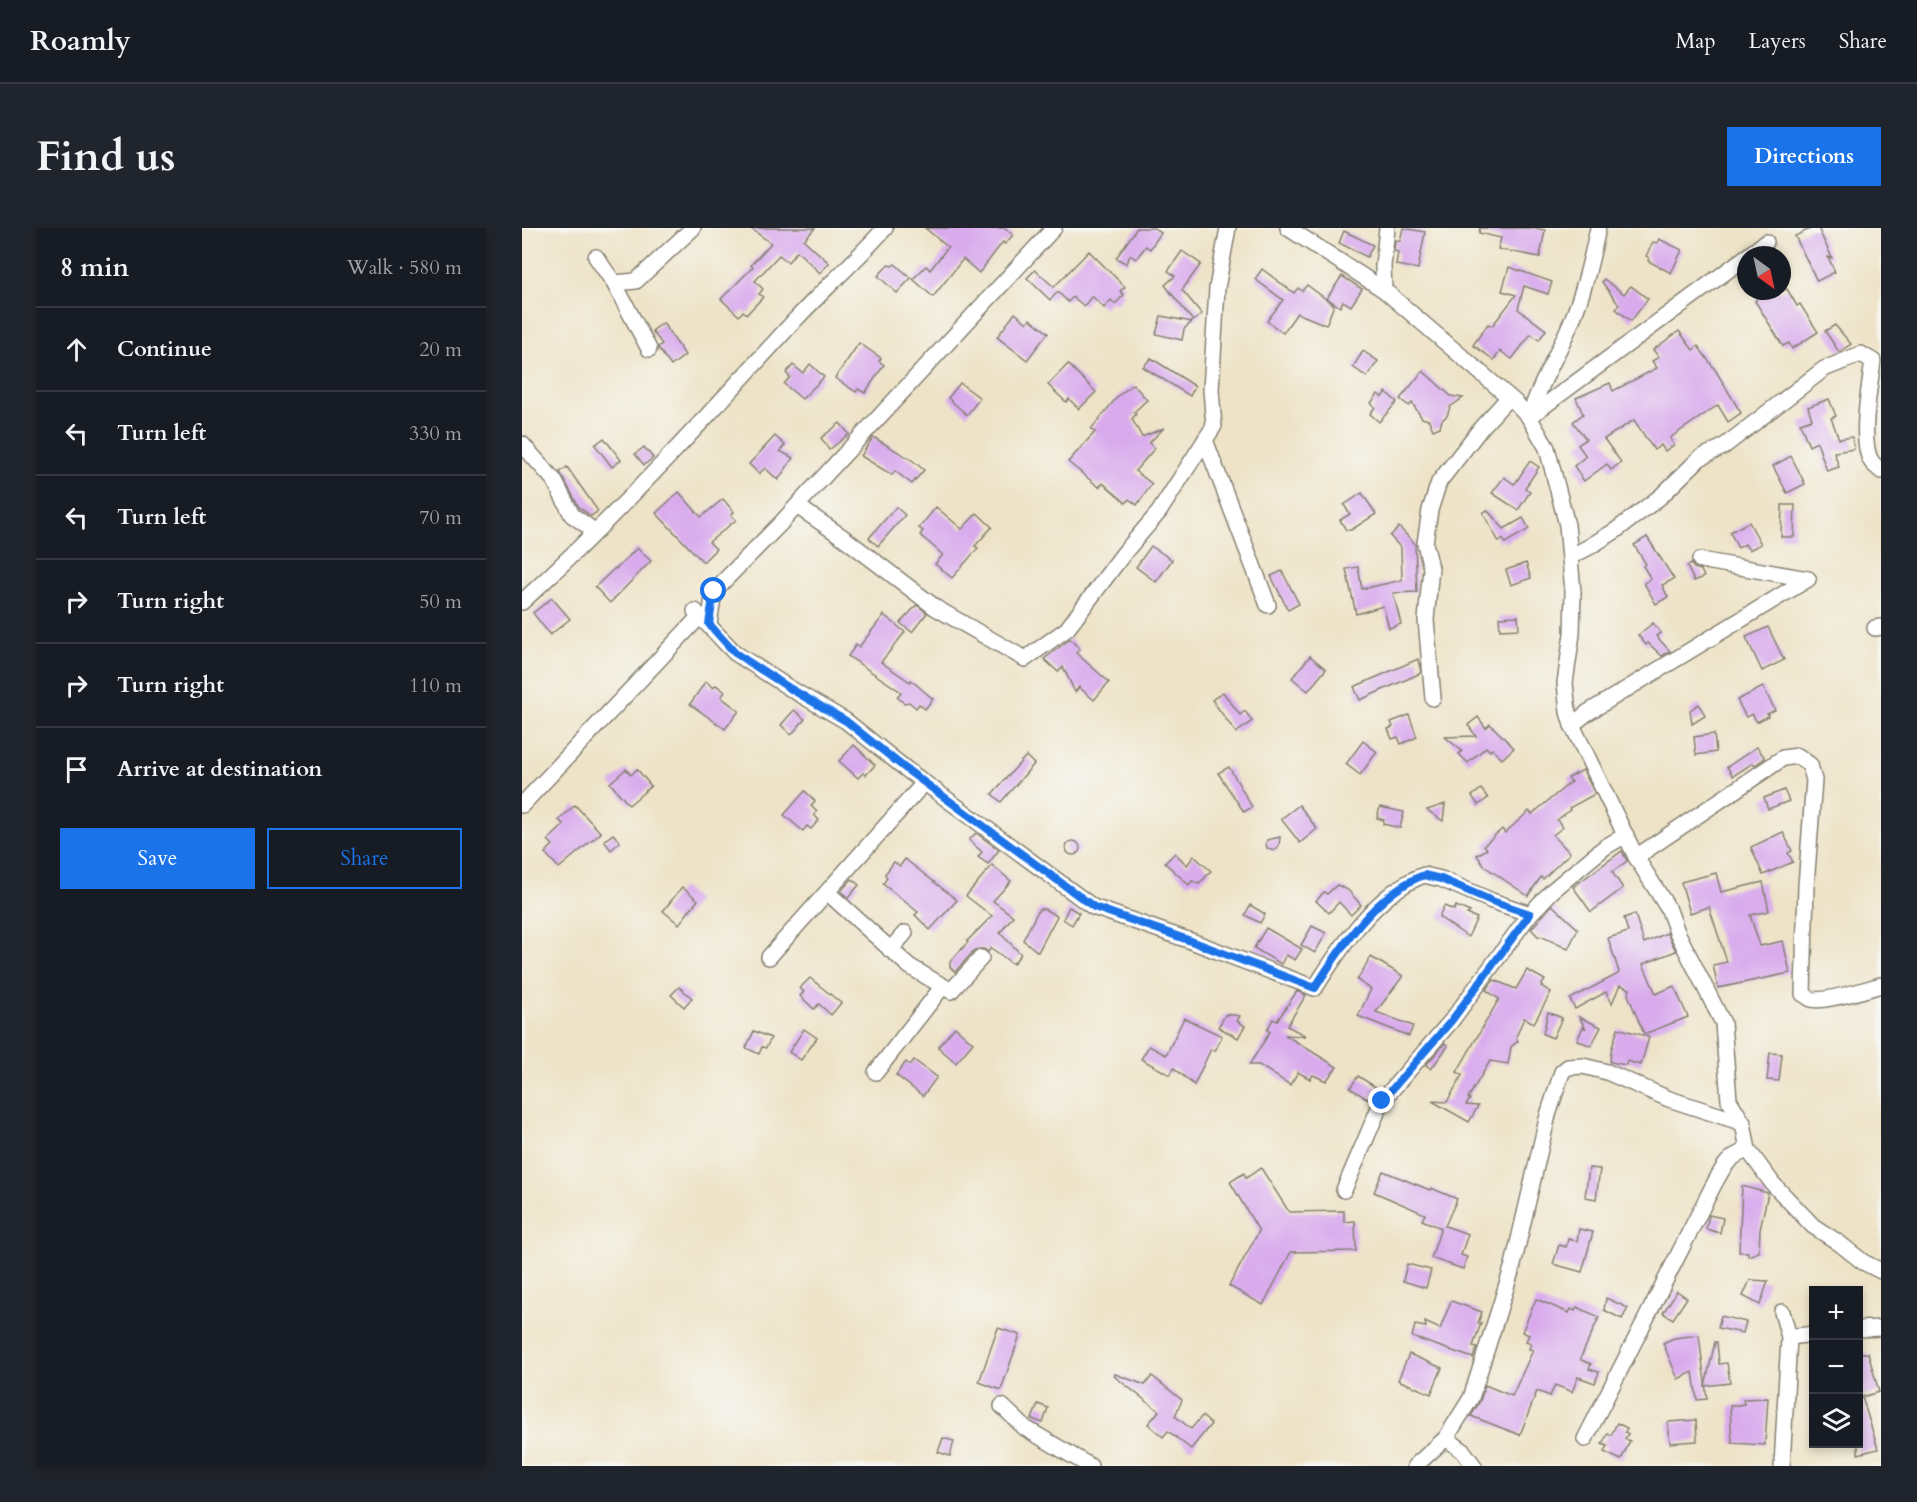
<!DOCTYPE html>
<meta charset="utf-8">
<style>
:root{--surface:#171b24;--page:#20242c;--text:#f1f3f6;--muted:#9ea1a6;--line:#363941;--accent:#1a73e8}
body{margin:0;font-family:Cardo,serif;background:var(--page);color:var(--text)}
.controls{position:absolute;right:18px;bottom:18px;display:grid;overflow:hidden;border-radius:0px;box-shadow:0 3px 9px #0003}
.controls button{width:54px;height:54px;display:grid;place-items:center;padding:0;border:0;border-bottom:2px solid var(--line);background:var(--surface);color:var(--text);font:30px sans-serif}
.compass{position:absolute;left:1215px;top:18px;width:54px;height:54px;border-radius:50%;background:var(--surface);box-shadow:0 3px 9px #0003;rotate:147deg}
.stop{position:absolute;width:18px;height:18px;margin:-14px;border:4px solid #1a73e8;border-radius:50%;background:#fff}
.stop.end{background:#1a73e8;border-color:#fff;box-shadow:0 2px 6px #0008}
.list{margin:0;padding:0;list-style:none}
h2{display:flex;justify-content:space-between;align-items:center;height:78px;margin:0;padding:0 24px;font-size:26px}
h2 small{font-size:20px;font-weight:400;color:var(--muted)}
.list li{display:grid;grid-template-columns:39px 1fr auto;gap:18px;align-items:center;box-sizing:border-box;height:84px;padding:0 24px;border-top:2px solid var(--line)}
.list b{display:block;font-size:22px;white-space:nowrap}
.list em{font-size:20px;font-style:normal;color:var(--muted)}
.actions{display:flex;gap:12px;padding:18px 24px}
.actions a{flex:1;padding:14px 0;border:2px solid var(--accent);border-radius:0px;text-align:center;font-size:21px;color:var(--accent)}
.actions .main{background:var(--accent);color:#fff}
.icon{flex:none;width:33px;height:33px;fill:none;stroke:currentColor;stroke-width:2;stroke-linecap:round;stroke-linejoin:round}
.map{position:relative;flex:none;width:1359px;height:1238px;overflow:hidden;border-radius:0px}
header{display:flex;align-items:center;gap:36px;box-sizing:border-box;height:84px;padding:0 30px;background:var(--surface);border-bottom:2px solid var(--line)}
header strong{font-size:28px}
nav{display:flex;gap:33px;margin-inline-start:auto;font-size:21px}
.intro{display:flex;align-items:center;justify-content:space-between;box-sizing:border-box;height:144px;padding:0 36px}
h1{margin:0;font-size:42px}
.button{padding:15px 27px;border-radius:0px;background:var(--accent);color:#fff;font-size:21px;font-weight:700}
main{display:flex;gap:36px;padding:0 36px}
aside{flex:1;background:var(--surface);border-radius:0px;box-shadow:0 3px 9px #0003}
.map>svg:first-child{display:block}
</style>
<header>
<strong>Roamly</strong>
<nav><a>Map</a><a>Layers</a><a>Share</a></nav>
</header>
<div class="intro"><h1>Find us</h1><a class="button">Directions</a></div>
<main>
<aside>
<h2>8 min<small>Walk · 580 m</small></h2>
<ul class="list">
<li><svg class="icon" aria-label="ahead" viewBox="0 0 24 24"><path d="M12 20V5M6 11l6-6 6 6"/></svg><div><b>Continue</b></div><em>20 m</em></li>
<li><svg class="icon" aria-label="left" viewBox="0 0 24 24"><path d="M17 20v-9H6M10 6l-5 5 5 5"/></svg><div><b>Turn left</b></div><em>330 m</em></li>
<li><svg class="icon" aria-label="left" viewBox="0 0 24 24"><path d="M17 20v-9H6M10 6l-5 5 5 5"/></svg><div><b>Turn left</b></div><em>70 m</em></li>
<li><svg class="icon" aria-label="right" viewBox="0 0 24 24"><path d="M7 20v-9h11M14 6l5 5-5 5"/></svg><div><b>Turn right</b></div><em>50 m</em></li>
<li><svg class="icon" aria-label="right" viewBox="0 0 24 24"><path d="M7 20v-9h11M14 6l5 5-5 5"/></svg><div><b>Turn right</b></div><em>110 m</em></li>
<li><svg class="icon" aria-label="arrive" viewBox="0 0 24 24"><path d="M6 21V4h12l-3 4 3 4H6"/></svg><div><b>Arrive at destination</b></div></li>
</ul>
<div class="actions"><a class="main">Save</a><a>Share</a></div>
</aside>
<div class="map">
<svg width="1359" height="1238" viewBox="0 0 1359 1238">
<rect width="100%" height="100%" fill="#f6f6f2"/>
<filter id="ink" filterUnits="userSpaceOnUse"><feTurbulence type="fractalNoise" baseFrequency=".0167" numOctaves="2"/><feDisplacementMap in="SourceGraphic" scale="12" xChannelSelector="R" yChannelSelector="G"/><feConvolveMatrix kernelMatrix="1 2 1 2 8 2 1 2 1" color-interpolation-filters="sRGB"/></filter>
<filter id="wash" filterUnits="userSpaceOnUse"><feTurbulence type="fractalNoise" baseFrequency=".008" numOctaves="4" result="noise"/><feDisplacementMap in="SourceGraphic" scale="24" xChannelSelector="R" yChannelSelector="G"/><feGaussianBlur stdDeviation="1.35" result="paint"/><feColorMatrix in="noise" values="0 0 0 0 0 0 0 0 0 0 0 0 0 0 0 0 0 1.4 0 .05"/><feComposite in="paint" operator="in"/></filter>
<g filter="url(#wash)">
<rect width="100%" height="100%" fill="#eee3c7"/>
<g id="blocks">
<g fill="#d9abed">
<polygon points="228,0 293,0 282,12 307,35 298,45 275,23 266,34 257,27 233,53 241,61 237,66 241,69 225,86 221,83 217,88 199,71 231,39 229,37 249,15"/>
<polygon points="403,0 483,0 491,7 483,16 481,14 457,45 441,31 411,69 391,51 404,38 408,42 426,19"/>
<polygon points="615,0 632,0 639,5 628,21 624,18 614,31 608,27 605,36 594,30"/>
<polygon points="881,0 903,4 896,41 874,37 876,24 872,23 873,12 878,13"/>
<polygon points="958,0 1013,0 1023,2 1018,29 976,21 979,10 957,5"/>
<polygon points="1290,0 1296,0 1310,30 1306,29 1313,44 1295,53 1273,8"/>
<polygon points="822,3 851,17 845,29 817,15"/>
<polygon points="1137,11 1160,22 1149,45 1126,33 1127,30 1124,28 1131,14 1135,15"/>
<polygon points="567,23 603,59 598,63 602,67 593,76 589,72 582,80 570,68 562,78 551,69 546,74 536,64 528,72 505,50 513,42 532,59"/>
<polygon points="660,23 679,36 660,62 680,86 671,93 643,57 653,48 646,43"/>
<polygon points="373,36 389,50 375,65 356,48 366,37 370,38"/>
<polygon points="987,39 1030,54 1026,66 1002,58 996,81 1024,102 1017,112 1009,106 990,131 978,123 972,132 951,117 966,96 970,98 994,67 980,63"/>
<polygon points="740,41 772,65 776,60 780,63 785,57 812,77 804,97 775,85 761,105 745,93 761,72 733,51"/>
<polygon points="820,48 840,61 829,78 821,73 818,79 805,70"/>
<polygon points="1082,51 1102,66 1109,58 1126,71 1109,93 1094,81 1097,77 1080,54"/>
<polygon points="1265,61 1275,78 1278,76 1296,104 1270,121 1267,115 1261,118 1233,73 1240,63 1260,63"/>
<polygon points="493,85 505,95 508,91 526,105 505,132 475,109"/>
<polygon points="639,88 670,94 662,101 660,112 634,106"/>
<polygon points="141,95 163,127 149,138 137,121 136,119 140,116 130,103"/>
<polygon points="1313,97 1329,116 1317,124 1303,103"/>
<polygon points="1157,103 1171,122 1176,118 1194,143 1219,185 1206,194 1196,177 1148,210 1152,217 1143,223 1139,217 1132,222 1112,192 1082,211 1099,234 1089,242 1085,236 1062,253 1052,238 1064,228 1056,217 1064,211 1051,194 1061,186 1054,170 1088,155 1091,163 1135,140 1130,133 1137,129 1131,122"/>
<polygon points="337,115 359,130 357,133 362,137 343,165 336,161 334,164 313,150"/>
<polygon points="841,123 856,133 845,149 831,139"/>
<polygon points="629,130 673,158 668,168 621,139"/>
<polygon points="288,136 302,149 280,171 262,156 268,149 264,145 271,137 281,145"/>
<polygon points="546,136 574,164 557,181 547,171 544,174 526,157"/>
<polygon points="901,143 929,168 941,170 928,179 925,188 920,192 918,199 911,202 907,192 900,190 890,175 887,178 878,171"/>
<polygon points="438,155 458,170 445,187 426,170"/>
<polygon points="611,156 625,172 612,184 614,186 610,191 620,209 642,200 627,215 633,220 613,243 630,256 615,277 607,271 604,275 581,255 577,259 546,234 573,204 569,201 596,168"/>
<polygon points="864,164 875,174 857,194 848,186 853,179 849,175 856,166 860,169"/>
<polygon points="1307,171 1314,188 1309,190 1317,211 1330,209 1332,221 1312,224 1317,239 1305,243 1295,214 1287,218 1278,195 1290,191 1286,179"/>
<polygon points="318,195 327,206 307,222 299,210"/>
<polygon points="253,208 263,217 258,223 271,230 256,252 243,240 237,246 227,236"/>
<polygon points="351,209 390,232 402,242 390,256 373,243 370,247 339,228"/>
<polygon points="82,210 99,232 90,239 73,217"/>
<polygon points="122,219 131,230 122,237 113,226"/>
<polygon points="1269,228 1283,256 1265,265 1251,238"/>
<polygon points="1008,233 1017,239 1003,260 1008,264 996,282 970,265 982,249 992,256 994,254"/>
<polygon points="45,239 76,283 69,288 57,279 38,244"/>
<polygon points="157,264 179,289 201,271 212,284 209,287 214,292 187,314 194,321 181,334 134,285"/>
<polygon points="840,265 854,286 829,302 824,302 818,292 828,286 822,277"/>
<polygon points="1260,277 1273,277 1272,309 1259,309"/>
<polygon points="374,279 383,287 356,318 347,310"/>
<polygon points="414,279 440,301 455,285 470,299 453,318 456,320 430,350 413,336 421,327 398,307 401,303 397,300"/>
<polygon points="965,282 982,301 1001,290 1007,301 983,315 981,311 977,314 961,285"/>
<polygon points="1227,294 1239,316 1227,322 1223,316 1216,320 1208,304"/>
<polygon points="877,299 893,316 895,364 871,365 879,396 867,400 861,378 834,386 824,341 836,339 840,361 880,352 879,320 868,308"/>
<polygon points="1125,309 1152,351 1140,357 1146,369 1134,376 1122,355 1129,351 1121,338 1124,336 1112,317"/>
<polygon points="629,318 650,332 634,354 614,339"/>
<polygon points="115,320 129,333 88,375 73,359 93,340 94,341"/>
<polygon points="1004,335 1009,350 989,357 984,342"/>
<polygon points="1169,336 1172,340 1179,342 1182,349 1172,353 1165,338"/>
<polygon points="760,343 777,376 766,382 749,348"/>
<polygon points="30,370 48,391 28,407 11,385"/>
<polygon points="395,377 405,385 390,404 378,395"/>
<polygon points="362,387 383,404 359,434 388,454 389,452 411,471 403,481 397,476 394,480 387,474 382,475 375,469 379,464 326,428 334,417 337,419"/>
<polygon points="996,388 997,401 978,402 977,389"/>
<polygon points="1131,395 1139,405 1134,408 1148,423 1140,428 1126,415 1124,417 1116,407"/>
<polygon points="1246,399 1262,432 1240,443 1224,409"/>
<polygon points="548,411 558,421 554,425 587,454 572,472 557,459 553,464 541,439 536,444 522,431"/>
<polygon points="788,428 804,441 786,463 770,450"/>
<polygon points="896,431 899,445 838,472 832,459"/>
<polygon points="184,453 191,460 194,457 203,464 199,469 217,483 203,501 168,476"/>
<polygon points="1241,459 1253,482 1245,486 1246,488 1235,494 1230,486 1224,489 1215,472"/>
<polygon points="701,464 718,487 723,483 730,493 714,505 690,472"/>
<polygon points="1177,476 1183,488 1170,496 1168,482"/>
<polygon points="272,482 283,491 269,507 259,497"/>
<polygon points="887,487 895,509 879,516 876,509 870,511 866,501 871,499 869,494"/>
<polygon points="956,489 964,500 968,496 992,520 980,531 970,521 968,523 964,519 946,535 937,526 940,523 923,509 954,508 946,497"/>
<polygon points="1192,506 1194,524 1174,527 1172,509"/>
<polygon points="841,513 855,524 838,547 824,536"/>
<polygon points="332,517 353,537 344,547 341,545 336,550 317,533"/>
<polygon points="1235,519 1243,530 1233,537 1231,535 1211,548 1205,539"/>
<polygon points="504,528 512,536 479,574 470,566"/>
<polygon points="707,539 730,579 722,584 696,545"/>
<polygon points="104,541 109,547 115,541 129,558 107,577 88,555"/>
<polygon points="1061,542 1073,566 1047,580 1048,582 1035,592 1041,599 1031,607 1048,625 1021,651 1019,649 1006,668 962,638 955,627 965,621 962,617 980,601 983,605 1007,583 1010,586 1049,554 1046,550"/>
<polygon points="959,561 966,570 956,577 950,568"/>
<polygon points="1262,562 1267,573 1246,581 1242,570"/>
<polygon points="283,563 293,573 289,578 295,584 292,587 297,592 289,601 285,598 281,603 262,587"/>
<polygon points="923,576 921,593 905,582"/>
<polygon points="53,577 79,605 37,640 23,625 31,617 26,612 42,597 37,592"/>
<polygon points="777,577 795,601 778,615 759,591"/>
<polygon points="858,579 882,584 878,600 861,596 862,592 855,590"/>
<polygon points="1261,604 1270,623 1266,625 1271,634 1241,647 1229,619"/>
<polygon points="454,605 477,622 466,636 456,629 460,624 447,612"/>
<polygon points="91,606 98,614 89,622 82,613"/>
<polygon points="758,609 757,617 755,621 751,623 745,620 744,616 745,612"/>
<circle cx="551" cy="620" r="7"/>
<polygon points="1100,623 1105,633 1090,644 1101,660 1069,684 1051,659"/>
<polygon points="653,625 665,637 672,628 689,643 677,656 670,653 667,657 643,635"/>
<polygon points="383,631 435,672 408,702 393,687 396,684 361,656 365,650 363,646 372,634 378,638"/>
<polygon points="470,637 489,653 471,673 491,688 478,705 499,726 491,736 469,720 466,724 462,721 457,721 452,723 433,744 428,739 428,734 446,714 445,713 470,688 444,668"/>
<polygon points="1194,645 1199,664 1241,654 1247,683 1228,687 1238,718 1261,713 1268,745 1196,760 1191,737 1205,734 1187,679 1168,685 1159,654"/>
<polygon points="330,651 337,657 326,670 319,663"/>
<polygon points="815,657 826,662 839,677 829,687 817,674 807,685 794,673 802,664 805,666"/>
<polygon points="160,659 176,672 157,696 141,683"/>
<polygon points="728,677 743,686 738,695 723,687"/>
<polygon points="1030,677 1056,701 1046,721 1019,708 1017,709 1009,701"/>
<polygon points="922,678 932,682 934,678 948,684 945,686 955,690 946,709 917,689"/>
<polygon points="547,679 557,685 550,697 541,691"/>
<polygon points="517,681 522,681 535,688 516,724 501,712"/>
<polygon points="1113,686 1122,715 1145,705 1154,723 1121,736 1134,766 1152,758 1166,789 1122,806 1106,767 1108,761 1098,757 1090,775 1084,764 1053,781 1048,771 1096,746 1097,744 1086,710 1106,704 1102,690"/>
<polygon points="790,698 804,705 793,725 779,717"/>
<polygon points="744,700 780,721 773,732 764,727 759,736 732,720"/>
<polygon points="849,729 881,748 854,784 891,798 887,808 836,788 849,761 835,752"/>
<polygon points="1005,742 1023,752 1019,758 1029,764 1012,795 1002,790 994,809 996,813 989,819 986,836 968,833 946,870 948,871 944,877 956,878 947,894 910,873 925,874 940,847 935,844 977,771 964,762 972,752 994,761"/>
<polygon points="288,750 319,775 309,787 297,776 292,781 278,768 282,764 278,760"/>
<polygon points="157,759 170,770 162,779 149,767"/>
<polygon points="775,763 784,767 765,798 784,808 763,807 815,839 804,853 791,847 788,851 776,844 768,857 737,837 727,837 748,804 745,802 751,791 755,793"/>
<polygon points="1026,784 1040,790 1031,810 1021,806"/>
<polygon points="704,786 718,788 715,793 723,798 716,810 696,799"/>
<polygon points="1057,789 1079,799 1069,818 1055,812 1061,799 1064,801"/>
<polygon points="662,790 700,808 693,823 689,821 672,857 652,840 648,847 619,831 627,818 644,827"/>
<polygon points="433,799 451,815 434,835 416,819"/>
<polygon points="1096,800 1127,809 1119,837 1105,833 1104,837 1088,834 1089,823"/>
<polygon points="282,801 295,810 279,832 267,824"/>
<polygon points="232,803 249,810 244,820 240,819 237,826 224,820"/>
<polygon points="923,815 926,818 909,841 904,837"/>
<polygon points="1248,825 1260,826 1257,853 1245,852"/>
<polygon points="392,832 415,849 401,868 374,847 384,834 388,837"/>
<polygon points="836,848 855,860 847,872 828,860"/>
<polygon points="739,940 767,984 822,983 822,994 833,993 834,1023 769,1024 741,1077 707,1058 737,1003 708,954 722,945 724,950"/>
<polygon points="1067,940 1078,941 1074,971 1063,969"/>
<polygon points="861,943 908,962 909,960 935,971 923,998 946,1006 939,1027 945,1029 941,1041 909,1030 919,1000 900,992 903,986 852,964"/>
<polygon points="1220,958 1246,965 1238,1001 1237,1024 1226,1028 1226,1024 1217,1024"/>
<polygon points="1187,987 1201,990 1198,1005 1184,1001"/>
<polygon points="1057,1001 1071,1004 1060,1044 1031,1036 1037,1017 1044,1019 1046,1011 1055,1013"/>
<polygon points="885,1036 909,1042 904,1060 881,1053"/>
<polygon points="1228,1052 1246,1053 1238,1077 1221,1068"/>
<polygon points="1155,1063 1165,1070 1151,1091 1141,1085"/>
<polygon points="1084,1070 1106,1080 1100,1091 1082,1082"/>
<polygon points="1014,1071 1047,1085 1049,1081 1053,1083 1055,1079 1077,1089 1059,1129 1059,1132 1069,1136 1067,1141 1077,1144 1073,1155 1056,1149 1050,1164 1033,1157 1028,1168 1015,1163 998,1207 949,1188 958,1173 963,1157 990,1168 1011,1122 1007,1121 1009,1115 1004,1113 1007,1107 1000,1104"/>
<polygon points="929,1073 960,1084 956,1095 959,1095 951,1118 955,1119 951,1130 890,1109 893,1097 904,1099 903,1094 918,1101"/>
<polygon points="1199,1088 1224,1094 1221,1105 1196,1100"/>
<polygon points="476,1100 498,1107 479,1162 457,1154"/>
<polygon points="1177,1107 1185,1171 1175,1172 1171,1144 1156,1151 1141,1115 1152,1110"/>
<polygon points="1193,1114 1195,1114 1197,1136 1205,1135 1208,1155 1183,1158"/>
<polygon points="1336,1125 1346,1125 1357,1164 1340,1169 1356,1221 1336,1226"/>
<polygon points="887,1126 920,1140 909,1166 876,1152"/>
<polygon points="593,1146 623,1157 630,1148 660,1172 653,1188 669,1201 680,1188 689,1196 669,1221 646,1203 641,1209 626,1196 637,1183 592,1148"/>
<polygon points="1246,1170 1243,1217 1210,1215 1208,1178 1222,1176 1221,1171"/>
<polygon points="516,1176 526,1180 521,1195 510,1191"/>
<polygon points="1174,1192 1175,1213 1148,1215 1146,1194"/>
<polygon points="1095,1195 1105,1200 1103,1204 1106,1206 1103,1211 1108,1213 1099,1232 1082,1224 1085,1218 1080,1216 1086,1205 1089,1207"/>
<polygon points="421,1210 432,1213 428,1228 416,1224"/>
</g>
</g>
</g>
<g filter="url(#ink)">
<use href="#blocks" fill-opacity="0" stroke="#858072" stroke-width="1.5"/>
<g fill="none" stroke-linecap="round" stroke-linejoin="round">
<g stroke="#858072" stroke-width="18">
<g id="minor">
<polyline points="766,0 862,62 994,175 1007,189 1025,220 1045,297 1051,364 1050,406 1043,455 1046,484 1050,497 1114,629 1147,682 1155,704 1201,795 1207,872 1221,895 1226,922 1251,956 1291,998 1317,1015 1341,1034 1359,1043"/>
<polyline points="1227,27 1244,14"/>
<polyline points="74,29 92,55 114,53 171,0"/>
<polyline points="92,55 127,121"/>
<polyline points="862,62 861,38 865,0"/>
<polyline points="1007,189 1224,29"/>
<path d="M1007,189C1017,157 1034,130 1047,99C1061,68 1069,33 1076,0"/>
<polyline points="683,212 746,377"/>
<polyline points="0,216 32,252 50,287 74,304"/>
<polyline points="275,278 322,310 414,380 503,431 545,401 602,325 637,284 692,198 689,162 695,60 706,0"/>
<path d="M1048,329L1067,319L1093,303L1138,269L1178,230L1201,219L1302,141L1339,126L1351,133C1348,157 1337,212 1349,233C1351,236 1356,240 1359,243"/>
<polyline points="1178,332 1286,351"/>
<path d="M0,374C97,285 185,189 274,91C303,60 335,32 363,0"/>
<path d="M173,383L213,425L269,461L324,493L384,541L571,679L669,713L793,760C818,720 855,664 902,647L919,651L970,673L1008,686"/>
<polyline points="187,396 192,363 258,296 532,0"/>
<polyline points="1353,400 1359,399"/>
<polyline points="911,470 904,392 909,340 903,315 908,282 917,254 959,200 987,169"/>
<polyline points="1050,497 1065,485 1286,351"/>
<polyline points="0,577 178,388"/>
<path d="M1114,629L1261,530L1276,528L1288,537L1292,552L1284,658L1281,766C1282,766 1288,771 1289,771C1301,775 1345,761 1359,757"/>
<polyline points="306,665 387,738 429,763 459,730"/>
<polyline points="368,722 383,705"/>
<polyline points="247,729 402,555"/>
<polyline points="354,844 421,758"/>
<polyline points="822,962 860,873 930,792 1008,686 1030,663 1055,642 1083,619 1104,607"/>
<polyline points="1260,1084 1267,1109 1292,1106"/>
<polyline points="1336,1101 1359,1100"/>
<polyline points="480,1178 503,1200 568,1238"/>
<path d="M1063,1211L1190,960C1200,942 1204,929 1226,922"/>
<polyline points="893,1238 924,1210"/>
<polyline points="952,1238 941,1223 924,1210 949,1170 977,1082 991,1037 1026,887 1040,844 1046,839 1061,838 1085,844 1147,871 1221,895"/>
<polyline points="1260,1238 1267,1109"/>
</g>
</g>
<use href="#minor" stroke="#fff" stroke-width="15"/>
</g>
</g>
<g fill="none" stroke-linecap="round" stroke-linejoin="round" filter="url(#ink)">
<path stroke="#1a73e8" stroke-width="8" d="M192,363L187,396L213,425L269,461L324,493L384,541L572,679L669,713L793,760C819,719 854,665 902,647L919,651L970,673L1008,686L930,792L860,873"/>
</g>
</svg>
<div class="controls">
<button>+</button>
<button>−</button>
<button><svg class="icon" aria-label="layers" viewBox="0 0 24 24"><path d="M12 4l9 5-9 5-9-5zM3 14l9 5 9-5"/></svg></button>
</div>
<svg class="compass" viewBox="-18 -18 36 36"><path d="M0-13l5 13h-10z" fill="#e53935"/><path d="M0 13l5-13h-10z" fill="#9ea1a6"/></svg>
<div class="stop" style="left:192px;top:363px"></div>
<div class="stop end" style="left:860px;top:873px"></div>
</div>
</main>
